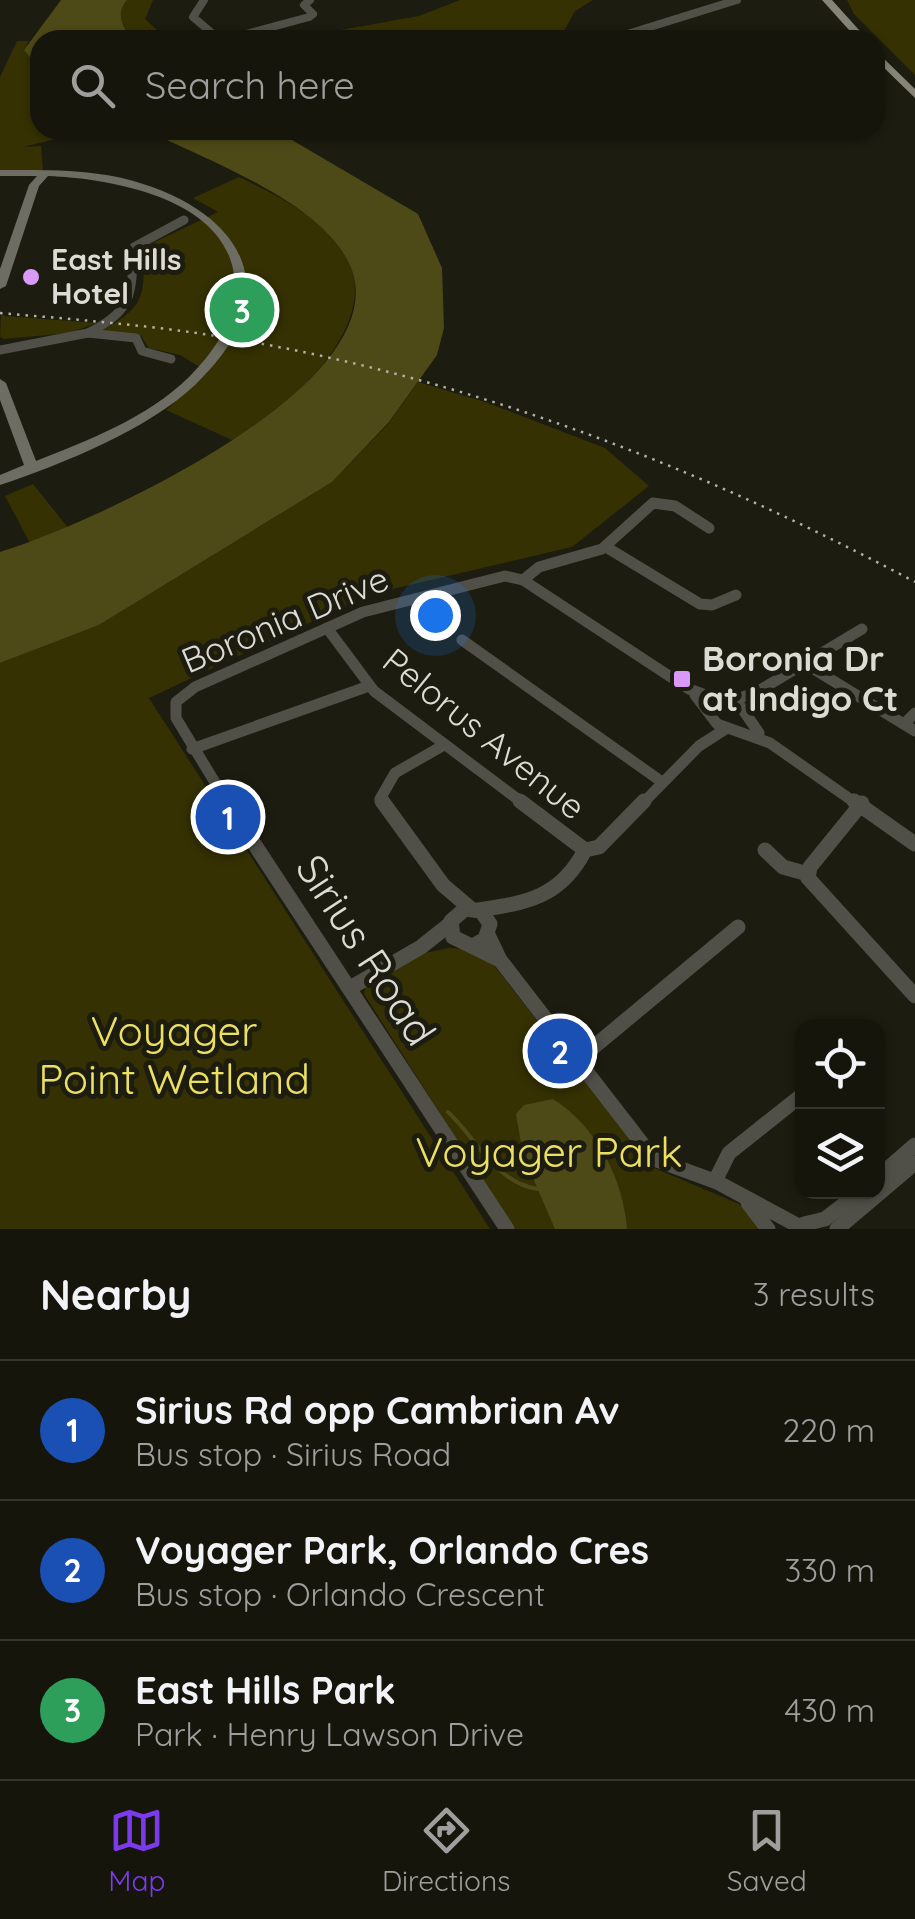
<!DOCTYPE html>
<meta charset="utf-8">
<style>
:root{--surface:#16150c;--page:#23221a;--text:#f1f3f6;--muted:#9e9f9d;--line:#35342d;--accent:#7c3aed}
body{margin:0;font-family:Quicksand,sans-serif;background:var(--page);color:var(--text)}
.controls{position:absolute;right:30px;bottom:30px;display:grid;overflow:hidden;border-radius:20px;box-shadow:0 2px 8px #0004}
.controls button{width:90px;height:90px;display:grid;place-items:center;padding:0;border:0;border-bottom:2px solid var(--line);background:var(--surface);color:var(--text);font:50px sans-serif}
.you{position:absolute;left:435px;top:615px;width:35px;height:35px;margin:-25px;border:8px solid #fff;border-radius:50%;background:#1a73e8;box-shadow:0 0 0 15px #1a73e833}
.badge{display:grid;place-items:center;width:65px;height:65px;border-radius:50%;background:var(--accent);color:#fff;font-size:32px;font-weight:700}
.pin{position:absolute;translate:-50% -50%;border:5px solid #fff;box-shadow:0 2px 10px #0006}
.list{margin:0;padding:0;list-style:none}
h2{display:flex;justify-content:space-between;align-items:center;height:130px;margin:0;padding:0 40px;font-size:42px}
h2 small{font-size:32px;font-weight:400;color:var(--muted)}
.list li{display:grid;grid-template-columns:65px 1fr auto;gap:30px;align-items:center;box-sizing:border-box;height:140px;padding:0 40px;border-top:2px solid var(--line)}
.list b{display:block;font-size:38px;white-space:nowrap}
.list p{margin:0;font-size:32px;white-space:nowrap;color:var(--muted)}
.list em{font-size:32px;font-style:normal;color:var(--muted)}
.icon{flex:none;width:55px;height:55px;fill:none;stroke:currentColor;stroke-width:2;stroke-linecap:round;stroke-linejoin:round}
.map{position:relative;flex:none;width:915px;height:1229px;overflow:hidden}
.search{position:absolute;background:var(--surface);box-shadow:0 2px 8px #0004;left:30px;right:30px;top:30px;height:110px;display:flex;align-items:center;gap:25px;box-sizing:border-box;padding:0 35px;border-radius:30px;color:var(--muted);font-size:38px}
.sheet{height:550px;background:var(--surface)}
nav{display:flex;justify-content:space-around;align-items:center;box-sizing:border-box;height:140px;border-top:2px solid var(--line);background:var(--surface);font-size:28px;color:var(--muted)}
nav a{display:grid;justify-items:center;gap:5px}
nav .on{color:var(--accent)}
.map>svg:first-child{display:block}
</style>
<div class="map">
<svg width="915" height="1229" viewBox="0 0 915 1229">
<rect width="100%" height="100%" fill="#1d1c10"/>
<g fill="#353103">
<path d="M127,0H153L145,19L168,40H132C123,27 115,14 127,0Z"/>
<polygon points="460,0 593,0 575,11 564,31 533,37 505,31 492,40 315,40 329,32 419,16"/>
<polygon points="847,0 915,0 915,75 854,14"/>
<polygon points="17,41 29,41 24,50 40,69 40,130 93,130 23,147 41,146 43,170 0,170 0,77"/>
<path d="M239,177C278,196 335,223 351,267C375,334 283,412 232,440L166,410L208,372L180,355L149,348L141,336L98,333C146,306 144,299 144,247L218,212L193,198Z"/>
<polygon points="1,314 5,316 97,323 69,333 4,339 0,337"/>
<polygon points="418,382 485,402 605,448 649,486 572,547 371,594 149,698 490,1229 0,1229 0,663 99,625 332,482 389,423"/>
<polygon points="33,484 69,529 30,543 5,496"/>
<polygon points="449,948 466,949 492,963 652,1167 739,1204 763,1229 514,1229 364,994 366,985 425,953"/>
</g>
<g fill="#4e4a17">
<path d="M61,0H127C115,14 123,27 132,40H40V69L24,50Z"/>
<path d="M146,130H275L418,214L442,268L444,328L437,355L389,422L332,482L99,625L0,663V552C83,527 410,383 348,261C317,200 206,160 146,130Z"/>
<path d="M553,1099C597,1127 623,1179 627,1229H555L523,1155L516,1114L524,1105Z"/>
</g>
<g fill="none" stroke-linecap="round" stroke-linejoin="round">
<path stroke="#4e4a17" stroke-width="4" d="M448,1112C477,1139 495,1182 537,1189"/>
<g stroke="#505049" stroke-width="8">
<polyline points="204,0 193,17 220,40"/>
<polyline points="224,40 309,17 313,14 304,5 310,0"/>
<polyline points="608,40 737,0"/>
<polyline points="298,134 309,130"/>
</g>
<g stroke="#505049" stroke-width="9">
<path d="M88,333C134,310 131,295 134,247L184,220"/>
<polyline points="0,350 88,333 136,338 142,351 171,359"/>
</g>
<g stroke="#505049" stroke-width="11">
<polyline points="606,547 700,604 712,605 736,595"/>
<polyline points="523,580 539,567 602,549 653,503 675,506 709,528"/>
<polyline points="327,628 374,691 524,804"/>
<polyline points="462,640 662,782"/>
<polyline points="804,663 915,731"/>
<polyline points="695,695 717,724 770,743 857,804"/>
<polyline points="729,701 741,707 759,733"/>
<polyline points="730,701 755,693 862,629"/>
<polyline points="904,724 915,713"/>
<polyline points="192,749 369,686"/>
<polyline points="228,804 176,718 176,702 195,687 363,612 505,576 523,580 689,689 722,701"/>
<polyline points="383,804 380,799 395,773 444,745"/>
<polyline points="642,804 699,746 727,728"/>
</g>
<g stroke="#505049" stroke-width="15">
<polyline points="226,801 507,1229"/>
<polyline points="382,801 443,885 470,908"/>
<polyline points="520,801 585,850 599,847 644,801"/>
<polyline points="854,801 915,844"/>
<polyline points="862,803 810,867 808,878 915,996"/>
<polyline points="765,850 783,867 808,874"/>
<path d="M478,910C527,903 561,897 585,850"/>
<polyline points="488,935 500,960 654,1159 717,1182 795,1224"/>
<polyline points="473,946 485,939 490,924 481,911 465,909 451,921 453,937 500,960"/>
<polyline points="350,988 421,947 450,924"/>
<polyline points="578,1060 738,927"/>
<polyline points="878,1177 915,1145"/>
<polyline points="715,1181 729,1153 802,1095"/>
<polyline points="748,1203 768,1229"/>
<polyline points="804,1224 825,1219 860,1192"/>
<polyline points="837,1229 915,1163"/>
</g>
<path fill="#6e6d63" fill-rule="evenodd" d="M0,170C41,170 82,169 122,178C238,206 295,289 196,384C149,429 63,464 0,485V475L24,465L0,400V379L6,383L36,461C89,440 147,418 189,377C210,356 230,329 234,299C246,203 120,179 48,176L39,186L6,286L0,289V269L29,185L37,176H0Z"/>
<g fill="#858477" fill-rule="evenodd">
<polygon points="822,0 832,0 868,40 858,40"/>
<polygon points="875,50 915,89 915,98 875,59"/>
</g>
<path stroke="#b2b1a8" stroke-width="2.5" stroke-dasharray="2.5 6" stroke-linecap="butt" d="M0,313C81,320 161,326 241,340C480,382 701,468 915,582"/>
</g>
<g fill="#d99af7" stroke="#1d1c10" stroke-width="4">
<circle cx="31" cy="277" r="10"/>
<rect x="672" y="669" width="20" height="20" rx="5"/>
</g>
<g text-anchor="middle" stroke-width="10" stroke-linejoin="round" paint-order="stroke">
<g font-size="30" font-weight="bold" fill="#dddcd4" stroke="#1d1c10" text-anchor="start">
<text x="51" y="270">East Hills<tspan x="51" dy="34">Hotel</tspan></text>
</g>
<g font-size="35" fill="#dddcd4" stroke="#1d1c10">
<text transform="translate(285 620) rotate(-23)" y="12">Boronia Drive</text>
<text transform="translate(484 734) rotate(39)" y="12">Pelorus Avenue</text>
</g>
<g font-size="35" font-weight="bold" fill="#dddcd4" stroke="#1d1c10" text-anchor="start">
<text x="702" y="671">Boronia Dr<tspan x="702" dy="40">at Indigo Ct</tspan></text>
</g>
<g font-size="42" fill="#dddcd4" stroke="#1d1c10">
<text transform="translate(366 950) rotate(57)" y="15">Sirius Road</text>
</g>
<g font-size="42" fill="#ebe061" stroke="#1d1c10">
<text x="174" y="1046">Voyager<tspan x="174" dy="48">Point Wetland</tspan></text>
<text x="549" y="1167">Voyager Park</text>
</g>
</g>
</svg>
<div class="controls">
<button><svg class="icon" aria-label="locate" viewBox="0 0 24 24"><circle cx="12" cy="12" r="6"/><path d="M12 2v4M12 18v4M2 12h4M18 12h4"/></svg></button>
<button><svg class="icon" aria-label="layers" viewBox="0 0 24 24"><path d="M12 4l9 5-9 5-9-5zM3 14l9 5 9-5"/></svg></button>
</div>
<div class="you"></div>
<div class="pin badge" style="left:228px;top:817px;background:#1a4fb4">1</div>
<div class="pin badge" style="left:560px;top:1051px;background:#1a4fb4">2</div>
<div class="pin badge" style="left:242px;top:310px;background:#2e9e5b">3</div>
<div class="search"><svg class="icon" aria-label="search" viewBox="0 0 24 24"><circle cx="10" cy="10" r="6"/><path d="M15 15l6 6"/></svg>Search here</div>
</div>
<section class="sheet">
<h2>Nearby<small>3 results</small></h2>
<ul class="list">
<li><span class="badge" style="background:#1a4fb4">1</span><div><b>Sirius Rd opp Cambrian Av</b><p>Bus stop · Sirius Road</p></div><em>220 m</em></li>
<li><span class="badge" style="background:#1a4fb4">2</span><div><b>Voyager Park, Orlando Cres</b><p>Bus stop · Orlando Crescent</p></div><em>330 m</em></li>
<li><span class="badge" style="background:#2e9e5b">3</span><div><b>East Hills Park</b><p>Park · Henry Lawson Drive</p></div><em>430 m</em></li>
</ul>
</section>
<nav>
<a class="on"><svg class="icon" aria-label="map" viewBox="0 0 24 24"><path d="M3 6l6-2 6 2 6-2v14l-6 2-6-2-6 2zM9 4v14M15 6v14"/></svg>Map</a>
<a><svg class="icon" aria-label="directions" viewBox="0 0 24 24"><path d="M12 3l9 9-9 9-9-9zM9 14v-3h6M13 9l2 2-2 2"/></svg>Directions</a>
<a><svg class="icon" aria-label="saved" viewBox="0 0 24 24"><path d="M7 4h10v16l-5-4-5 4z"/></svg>Saved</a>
</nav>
